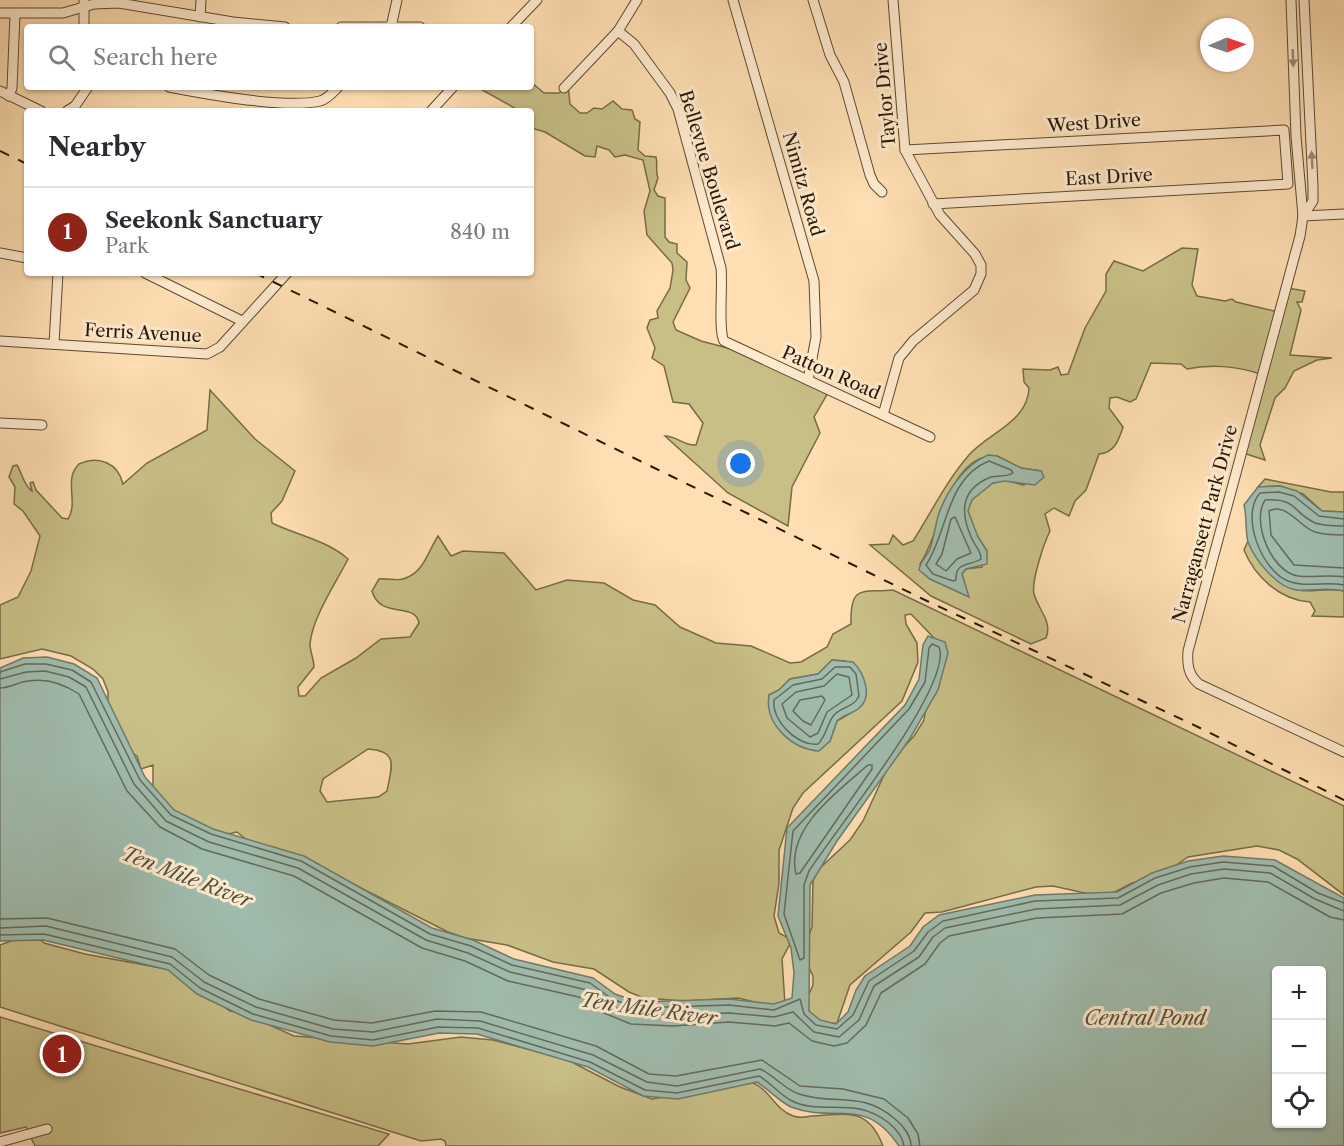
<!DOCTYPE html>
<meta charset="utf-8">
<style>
:root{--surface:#fff;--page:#f7f7f7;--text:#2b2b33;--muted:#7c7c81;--line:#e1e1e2;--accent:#8f2418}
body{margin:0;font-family:"Libre Caslon Text",serif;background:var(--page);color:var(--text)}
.controls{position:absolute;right:18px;bottom:18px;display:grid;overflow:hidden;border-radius:6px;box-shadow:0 2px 4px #0004}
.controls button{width:54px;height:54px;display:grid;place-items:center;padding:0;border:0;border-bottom:2px solid var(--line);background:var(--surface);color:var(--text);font:30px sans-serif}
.compass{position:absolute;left:1200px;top:18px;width:54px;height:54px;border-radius:50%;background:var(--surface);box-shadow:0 2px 4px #0004;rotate:88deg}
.you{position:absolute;left:741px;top:464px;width:21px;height:21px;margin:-15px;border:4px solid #fff;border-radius:50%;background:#1a73e8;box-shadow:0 0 0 9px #1a73e833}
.badge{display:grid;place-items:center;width:39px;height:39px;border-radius:50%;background:var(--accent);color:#fff;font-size:20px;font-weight:700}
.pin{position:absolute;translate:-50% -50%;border:3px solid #fff;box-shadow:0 2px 6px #0006}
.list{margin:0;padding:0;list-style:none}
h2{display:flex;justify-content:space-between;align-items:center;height:78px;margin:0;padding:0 24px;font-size:26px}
h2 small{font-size:20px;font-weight:400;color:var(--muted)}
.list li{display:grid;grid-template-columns:39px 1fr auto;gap:18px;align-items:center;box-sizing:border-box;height:90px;padding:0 24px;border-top:2px solid var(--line)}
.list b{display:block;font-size:22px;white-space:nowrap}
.list p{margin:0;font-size:20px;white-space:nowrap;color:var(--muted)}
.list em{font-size:20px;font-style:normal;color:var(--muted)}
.icon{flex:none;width:33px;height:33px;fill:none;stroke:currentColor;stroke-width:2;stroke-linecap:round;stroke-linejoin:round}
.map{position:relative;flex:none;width:1344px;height:1146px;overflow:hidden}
.search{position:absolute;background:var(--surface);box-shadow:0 2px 4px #0004;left:24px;top:24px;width:510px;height:66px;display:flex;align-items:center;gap:15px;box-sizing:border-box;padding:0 21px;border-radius:6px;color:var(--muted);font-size:22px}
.panel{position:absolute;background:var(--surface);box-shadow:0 2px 4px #0004;left:24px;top:108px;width:510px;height:168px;border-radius:6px}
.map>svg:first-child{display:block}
</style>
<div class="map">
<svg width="1344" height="1146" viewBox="0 0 1344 1146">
<rect width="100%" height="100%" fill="#fedeb2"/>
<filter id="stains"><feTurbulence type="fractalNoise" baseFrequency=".00333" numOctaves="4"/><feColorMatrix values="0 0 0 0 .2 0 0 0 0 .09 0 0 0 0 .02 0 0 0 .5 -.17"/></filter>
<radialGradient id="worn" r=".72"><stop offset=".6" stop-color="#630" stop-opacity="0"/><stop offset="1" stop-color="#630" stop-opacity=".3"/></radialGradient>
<g fill="#c8bf87" stroke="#786b46" stroke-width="1.5" fill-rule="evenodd">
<path d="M531,82L544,93H559L568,85L570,104L580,113H587L594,108L602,109L613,101L622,109L632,110L635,119L640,122L638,150L645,156L656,157C658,165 655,171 658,178L654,190L658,196L665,198V237L669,242L677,244V253L687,262L686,280L690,288L673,322L676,330L701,341L735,350L829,391L814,417L820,433L792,487L788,526L728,493L665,436C677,436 684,446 696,445L703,423L689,404L673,402L664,366L652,358L655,348L647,328L650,320L658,318L657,311L670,288L673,270L672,263L647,235L644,211L650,191L643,160L625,155L615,157L609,150L597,146L595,157L585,156L545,132L531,128V111H520L477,87H531Z"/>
<path d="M1182,248L1198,249L1192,285L1197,296L1225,301L1232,299L1236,302L1278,312L1288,288L1305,291L1302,302H1297L1301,310L1290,355L1332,358L1317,360L1294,371L1285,388L1275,398L1260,445L1265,460L1240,452L1260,374C1237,366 1210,364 1187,369L1181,364L1151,363L1136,399L1130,402L1117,397L1110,398L1109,408L1123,427C1119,439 1115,453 1099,454L1086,490L1075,501L1069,516L1054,508L1045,514L1050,531C1044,543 1031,582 1034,594C1038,609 1053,622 1046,638L1031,644L931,596L870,545L889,544L893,535L903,545L913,541C931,513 947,480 969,455C988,433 1028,422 1029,388L1024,382L1023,369L1050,370L1058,367L1061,375L1068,374L1085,328L1106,291V274L1114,261L1143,271ZM997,456L1021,468L1041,471L1024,485C1018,484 1012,481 1006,481C991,480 967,496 968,512C970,526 980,540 987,551L982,567L966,569L962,574L968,596L930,579L920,564C940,535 945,475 979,459C984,457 991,457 997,456Z"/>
<path d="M210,390L255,439L295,471L282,501L271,513L272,523C296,535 327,540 348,559C336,583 312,618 310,644C310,652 314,659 314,667L298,687L299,696H305L321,678L356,658L381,639L410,637L419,623C415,601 380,620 372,591L379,579C387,578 396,581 403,579C424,573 427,553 438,536L451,556L463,551L504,553L536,590L567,580L604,583L633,600L655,605L680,627L716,643L751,646L790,663L801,662L827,647L833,634L851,624C850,583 863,593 893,590L1344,806V895L1297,859L1279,850L1257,846L1188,857L1159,877L1132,883L1109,895H1094L1053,886L1036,887L942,912L925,913L911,932L850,985L837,1023L827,1024L811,1018L806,1001L813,985V976L802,953L812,927L813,880L820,868L850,840L863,821L890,762L914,736L924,720L936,640L911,614L905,615L906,624L917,643L918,662L902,701L803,793L793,808L779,850V883L774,916L779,933L792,940L782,959L785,1004L767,1005L738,998L685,1001L644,998L629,992L594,969L553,962L507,945L465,938L448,932L355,885L248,841L237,832L209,838L153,794V765L141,769L137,756L125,748L108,708V692L103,679L93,669L71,656L42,649L0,659V605L18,597L31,571L40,536L23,511L14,504L15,487L9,477L13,466L17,465C22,473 24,486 32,491L30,483L33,482L36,490L62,518L68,519C79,502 63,479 79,464C99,455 118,463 123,484L147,463L207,430ZM832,660L845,661L856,710L837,721L830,741L769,695L779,690L790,679L818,674ZM368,749C400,751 391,768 387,791L378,797L327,802L320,791L323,779Z"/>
<polygon points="1265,479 1331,492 1344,492 1344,512 1322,511 1303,494 1280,486 1258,487"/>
<path d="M1248,541C1258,557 1277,586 1297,590C1312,593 1328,587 1344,591V617L1312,616L1315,611L1310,602C1280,600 1255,577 1244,550Z"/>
<path d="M33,933L44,943L85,954L172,970L230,1011L243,1013L294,1036L408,1044L461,1037L493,1040L568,1060L620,1087L652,1099L751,1082C770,1089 774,1109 793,1116C798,1118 806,1117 811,1116C848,1114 868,1107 883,1146H446L445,1141L441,1139L421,1141L0,1007V945Z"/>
<polygon points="0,1017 389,1134 378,1146 35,1146 26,1127 0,1133"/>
</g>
<g fill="#a0bcad" stroke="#707a6a" stroke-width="1.5" fill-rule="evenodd">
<path d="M988,455L997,456L1021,468L1041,471L1044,477L1035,485L1005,481L993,483L972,500L968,511L978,537L987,551V564L966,569L962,574L969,597L930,579L919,570C920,561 927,556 930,549C934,538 935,527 938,516C946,492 964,465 988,455Z"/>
<path d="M1280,486L1297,491L1322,511L1344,512V591C1328,587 1313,591 1297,590C1277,588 1255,560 1248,542C1245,531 1247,516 1244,505L1258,487Z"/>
<path d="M928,636L945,642L948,653L938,690L909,740L837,841L810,885L809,1011L820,1020L836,1024L848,1012L856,990L865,976L910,946L923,927L939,915L1035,895L1117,892L1152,873L1188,861L1223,856L1275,860L1344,898V1146H899C865,1095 836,1124 791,1107C780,1102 768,1089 757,1082L678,1099L643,1096L588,1067L477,1034L439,1033L373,1046L330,1042L251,1020L197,994L168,970L43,940L0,941V668L23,658L47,657L74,664L97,678L145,777L174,810L213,829L304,856L432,928L473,940L514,959L593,978L615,994L638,1002L729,999L774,1004L792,998L794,973L791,948L778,916L787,828L905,705L919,679L923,645ZM1276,970H1322V1124H1276Z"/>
<path d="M832,660L853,662C864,673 874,697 858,709C851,714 843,715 837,721L830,741L819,751C792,749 764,724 769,695L779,690L790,679L818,674Z"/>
</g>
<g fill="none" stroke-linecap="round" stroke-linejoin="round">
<g stroke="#646a5a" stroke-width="1.5">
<path d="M989,461L1011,470L1013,473C1007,477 998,475 991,477C960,489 960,513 972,539C975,546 981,550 981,559C971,566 955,561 956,580L953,581L933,574L926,565C948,532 946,478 989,461Z"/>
<polygon points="955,517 971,553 957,559 946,571 936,564 942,554 951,519"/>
<path d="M1344,519L1319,516L1294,496L1279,492L1260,493C1240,515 1261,570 1288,581C1305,588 1326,581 1344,585"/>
<path d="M1344,526C1335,526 1324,526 1315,523C1292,512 1297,498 1265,500C1251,521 1271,572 1298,576C1313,578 1328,574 1344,577"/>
<path d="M1344,535C1335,535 1324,535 1315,532C1299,527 1287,502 1269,511L1271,535L1294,565L1344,568"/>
<path d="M932,644L939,647C954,685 833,833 809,871L804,885V958L800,960L784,914L793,831L909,709L925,682L929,648Z"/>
<path d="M835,667H850L856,674L859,696C854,707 844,706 835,714C827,722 827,735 818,744C798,747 771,720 774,700L793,685L822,679Z"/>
<polyline points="0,672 25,664 46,664 72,670 91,682 140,780 171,815 211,834 301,861 430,934 471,946 512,965 590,983 612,999 637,1008 729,1005 774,1010 800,999 804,1014 816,1025 837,1029 853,1015 869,981 914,951 928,932 943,921 1035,901 1118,898 1155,878 1190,867 1223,862 1273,866 1318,893 1344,903"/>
<polygon points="837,674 849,677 852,695 827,712 818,733 810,737 787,718 782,704 796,692 824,686"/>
<polyline points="0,679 26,672 45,671 69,677 86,687 134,784 166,821 209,842 298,868 426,940 468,953 510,972 587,990 608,1005 636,1016 729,1013 774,1017 793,1012 814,1032 839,1037 859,1020 874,986 919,957 933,937 945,928 1036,909 1120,905 1158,885 1191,874 1224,869 1270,873 1315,899 1344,911"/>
<path d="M0,688C10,688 18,682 28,681C46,678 64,684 79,694L127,791L160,827L202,849L294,876L422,948L465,961L508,981L583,998L604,1013L631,1024L673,1026L729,1022L775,1026L789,1023L812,1041L834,1046L847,1043L866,1025L881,993L925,964L940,943L949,936L1037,918L1122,914L1161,893L1194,883L1224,878L1268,882L1330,917L1344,920"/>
<polygon points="822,696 825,700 811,725 803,721 793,711 800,700"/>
<path d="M868,765H872V769L800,873L796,874C785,829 838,791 868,765Z"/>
<polyline points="0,919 47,918 175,949 209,975 259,999 334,1020 372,1023 435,1011 481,1012 596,1046 649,1074 676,1076 762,1060 800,1086 843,1089 884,1099 908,1118 918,1134 920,1146"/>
<path d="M0,928L46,926L172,957L204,982L256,1007L333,1029L373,1032L437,1019L480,1021L593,1055L647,1082L677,1086L760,1069C774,1075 785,1090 799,1094C836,1106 861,1090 895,1119C903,1125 911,1136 911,1146"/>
<path d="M0,935L44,934L170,964L200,988L253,1014L331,1036L373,1040L438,1027L478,1028L590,1062L645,1090L677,1093L759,1076C771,1083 780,1095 792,1101C823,1116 854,1095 889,1123C896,1129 903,1137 904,1146"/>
</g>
<g stroke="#5e4931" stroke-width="11">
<g id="minor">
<polyline points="84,0 84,27"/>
<polyline points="733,0 814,281 816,337 808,380"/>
<polyline points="813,0 830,55 844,82 870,175 874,184 882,192"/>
<path d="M1291,0L1296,136L1303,216L1300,236L1188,651C1187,664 1188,675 1199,684L1344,752"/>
<polyline points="0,13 63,13 94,4 119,3 233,22 285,27"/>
<polyline points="200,17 201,0"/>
<polyline points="341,27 420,27"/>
<polyline points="391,27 397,0"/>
<polyline points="511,27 537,0"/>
<path d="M618,31L634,44L670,93L678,109L721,268C723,284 718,331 724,341L930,437"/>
<path d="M169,87C205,94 286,109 320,101C328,99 333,92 338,87"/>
<polyline points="564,88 618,31 637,0"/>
<polyline points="0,91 41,111"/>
<polyline points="9,96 12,88 15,14"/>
<polyline points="67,111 75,106 88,87"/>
<polyline points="431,111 453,87"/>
<polyline points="905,150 1284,130 1288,184 933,204"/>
<polyline points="1303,216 1313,201 1313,186 1304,0"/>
<polyline points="1303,216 1344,214"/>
<polyline points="0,253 27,258"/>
<polyline points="145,273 242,321"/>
<polyline points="0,341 207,354 220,347 287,273"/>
<polyline points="54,344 58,273"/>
<polyline points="883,415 899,358 913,341 974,290 981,274 981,265 975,254 940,215 905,150 893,0"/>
<polyline points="0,423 42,425"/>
<polyline points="0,1142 47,1129"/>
</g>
</g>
<use href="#minor" stroke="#feeacd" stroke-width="9"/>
<g stroke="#281706" stroke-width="2" stroke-dasharray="10 10" stroke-linecap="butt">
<polyline points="0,151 27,164"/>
<polyline points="255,273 927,601 1192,724 1344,800"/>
</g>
</g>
<defs><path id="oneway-solid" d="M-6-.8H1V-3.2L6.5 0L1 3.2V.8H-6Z" transform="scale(1.5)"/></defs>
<g fill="#9e8b73">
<use href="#oneway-solid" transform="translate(1293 58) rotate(88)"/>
<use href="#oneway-solid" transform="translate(1312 160) rotate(-93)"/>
</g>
<g text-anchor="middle" stroke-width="6" stroke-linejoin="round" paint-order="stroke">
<g font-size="18" fill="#281706" stroke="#feeacd">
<text transform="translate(885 95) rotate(-95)" y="6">Taylor Drive</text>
<text transform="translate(1094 123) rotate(-4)" y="6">West Drive</text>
<text transform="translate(709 170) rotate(73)" y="6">Bellevue Boulevard</text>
<text transform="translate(1109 177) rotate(-3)" y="6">East Drive</text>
<text transform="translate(803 184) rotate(74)" y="6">Nimitz Road</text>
<text transform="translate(143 333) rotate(3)" y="6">Ferris Avenue</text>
<text transform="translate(831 373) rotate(24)" y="6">Patton Road</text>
<text transform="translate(1205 524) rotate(-75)" y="6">Narragansett Park Drive</text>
</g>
<g font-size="20" font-style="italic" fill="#525140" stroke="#feeacd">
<text transform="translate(187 877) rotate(21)" y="7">Ten Mile River</text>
<text transform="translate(649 1009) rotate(8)" y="7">Ten Mile River</text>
<text x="1145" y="1025">Central Pond</text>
</g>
</g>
<rect width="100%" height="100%" filter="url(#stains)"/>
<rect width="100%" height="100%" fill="url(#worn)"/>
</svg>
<div class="controls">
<button>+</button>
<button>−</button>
<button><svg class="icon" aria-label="locate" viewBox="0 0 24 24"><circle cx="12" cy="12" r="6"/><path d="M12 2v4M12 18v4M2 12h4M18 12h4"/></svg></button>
</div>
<svg class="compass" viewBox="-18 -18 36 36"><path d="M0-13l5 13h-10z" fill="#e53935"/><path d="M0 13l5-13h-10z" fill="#7c7c81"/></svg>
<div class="you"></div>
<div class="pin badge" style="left:62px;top:1054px">1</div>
<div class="search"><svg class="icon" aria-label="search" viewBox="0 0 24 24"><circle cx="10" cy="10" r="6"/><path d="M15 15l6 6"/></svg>Search here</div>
<section class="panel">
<h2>Nearby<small></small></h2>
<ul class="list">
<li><span class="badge">1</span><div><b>Seekonk Sanctuary</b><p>Park</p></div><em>840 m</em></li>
</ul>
</section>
</div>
